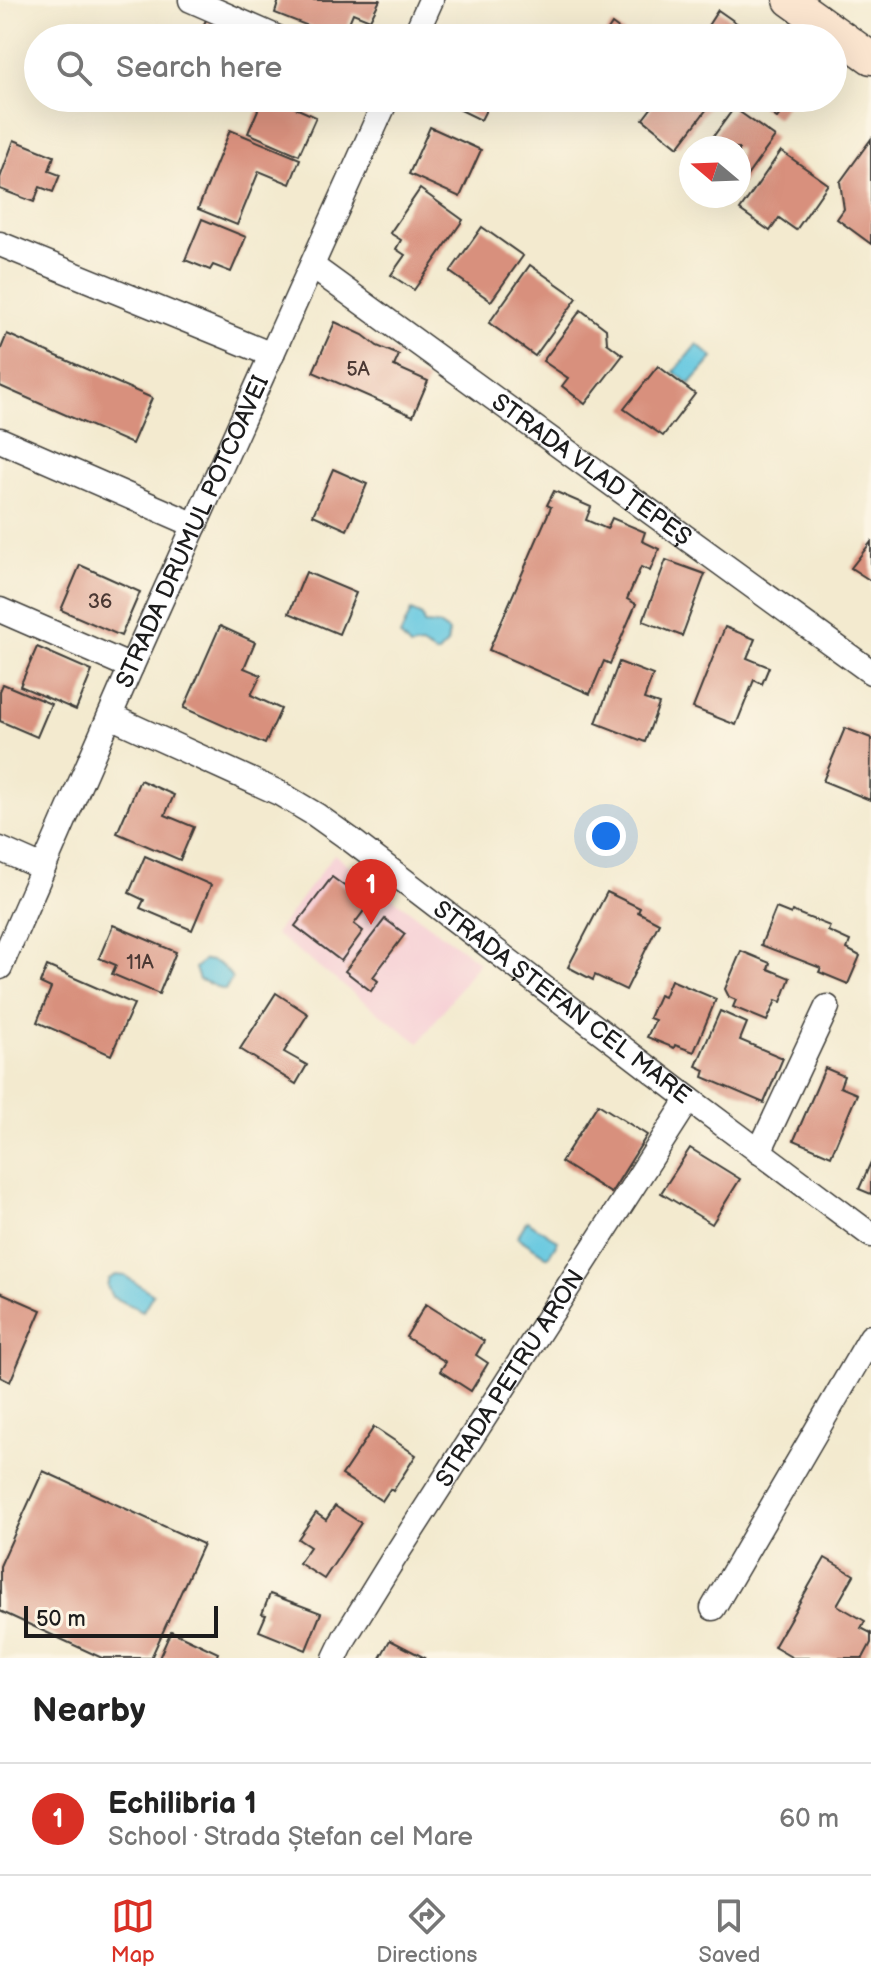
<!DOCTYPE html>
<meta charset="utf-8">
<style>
:root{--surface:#fff;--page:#f2f2f2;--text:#222;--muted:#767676;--line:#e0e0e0;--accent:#d93025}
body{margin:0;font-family:"Balsamiq Sans",sans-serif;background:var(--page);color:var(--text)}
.compass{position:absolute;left:679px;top:136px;width:72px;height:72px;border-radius:50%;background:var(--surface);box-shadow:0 8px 32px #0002;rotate:289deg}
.scale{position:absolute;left:24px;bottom:20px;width:194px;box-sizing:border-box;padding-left:8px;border:4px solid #1c1c1c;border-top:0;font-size:22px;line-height:28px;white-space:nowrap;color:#1c1c1c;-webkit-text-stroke:6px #fcf5e5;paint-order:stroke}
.you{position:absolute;left:606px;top:836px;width:28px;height:28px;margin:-20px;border:6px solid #fff;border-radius:50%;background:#1a73e8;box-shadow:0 0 0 12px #1a73e833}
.badge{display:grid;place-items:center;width:52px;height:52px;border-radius:50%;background:var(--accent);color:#fff;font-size:26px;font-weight:700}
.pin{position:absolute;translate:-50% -66px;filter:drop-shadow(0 2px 4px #0008)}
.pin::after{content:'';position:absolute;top:42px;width:28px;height:24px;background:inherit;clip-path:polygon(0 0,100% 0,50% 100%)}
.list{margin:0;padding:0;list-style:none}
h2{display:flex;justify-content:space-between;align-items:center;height:104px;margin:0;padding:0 32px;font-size:34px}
h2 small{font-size:26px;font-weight:400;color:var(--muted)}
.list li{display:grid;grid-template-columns:52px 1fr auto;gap:24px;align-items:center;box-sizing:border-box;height:112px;padding:0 32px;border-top:2px solid var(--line)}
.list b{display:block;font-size:30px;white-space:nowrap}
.list p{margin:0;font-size:26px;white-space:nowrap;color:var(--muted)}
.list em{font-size:26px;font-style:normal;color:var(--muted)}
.icon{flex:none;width:44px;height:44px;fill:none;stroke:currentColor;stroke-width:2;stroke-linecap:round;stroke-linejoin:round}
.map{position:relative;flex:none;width:871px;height:1658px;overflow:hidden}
.search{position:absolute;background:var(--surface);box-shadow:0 8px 32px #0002;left:24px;right:24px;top:24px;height:88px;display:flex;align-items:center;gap:20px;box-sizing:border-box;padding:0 28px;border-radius:44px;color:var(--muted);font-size:30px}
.sheet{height:216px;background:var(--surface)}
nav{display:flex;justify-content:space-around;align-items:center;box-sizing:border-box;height:112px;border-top:2px solid var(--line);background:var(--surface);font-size:22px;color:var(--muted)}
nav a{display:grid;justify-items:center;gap:4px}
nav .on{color:var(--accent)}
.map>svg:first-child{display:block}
</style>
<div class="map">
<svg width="871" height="1658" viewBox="0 0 871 1658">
<rect width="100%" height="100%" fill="#fcf5e5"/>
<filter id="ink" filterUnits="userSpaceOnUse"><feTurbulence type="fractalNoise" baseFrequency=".0125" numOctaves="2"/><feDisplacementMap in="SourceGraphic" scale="16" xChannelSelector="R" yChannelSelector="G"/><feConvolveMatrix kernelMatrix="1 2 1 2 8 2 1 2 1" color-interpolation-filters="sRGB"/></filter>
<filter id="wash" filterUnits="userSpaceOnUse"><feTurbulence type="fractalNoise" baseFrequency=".006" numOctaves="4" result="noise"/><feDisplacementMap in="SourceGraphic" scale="32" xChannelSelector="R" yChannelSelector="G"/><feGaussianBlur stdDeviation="1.8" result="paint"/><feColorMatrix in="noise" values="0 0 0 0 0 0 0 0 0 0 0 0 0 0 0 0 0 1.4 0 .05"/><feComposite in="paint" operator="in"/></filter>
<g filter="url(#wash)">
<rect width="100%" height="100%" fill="#f3eacf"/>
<polygon fill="#f6cfd5" points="334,854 479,962 419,1043 275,934"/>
<g fill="#63c7e0" stroke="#40727e" stroke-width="2">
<polygon points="697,344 713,358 690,384 674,372"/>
<polygon points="411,611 422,616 424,624 439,625 449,632 447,644 437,654 421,645 410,647 400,636"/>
<path d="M204,960C218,961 224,966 232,978L225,990C215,988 210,982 199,980L195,968Z"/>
<polygon points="527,1221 558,1241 548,1257 517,1237"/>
<polygon points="116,1275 125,1276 153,1294 143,1311 112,1297 107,1286 109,1279"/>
</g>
<g id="blocks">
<g fill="#d8907d">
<polygon points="279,0 380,0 370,20 353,13 348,25 355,28 351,38 339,38 275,13"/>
<polygon points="718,10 758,38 700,38"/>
<polygon points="207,18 251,38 197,38"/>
<polygon points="612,24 631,38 603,38"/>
<polygon points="263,98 273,98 316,117 299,155 248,133"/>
<polygon points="444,98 492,98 481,120 442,101"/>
<polygon points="659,98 709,98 713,101 678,147 643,119"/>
<polygon points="749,98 792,98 777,118"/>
<polygon points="734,108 775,137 739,187 739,148 705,148"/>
<polygon points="430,127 481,150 460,197 409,174"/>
<polygon points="230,130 300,159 290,184 259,171 237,225 198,209"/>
<polygon points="871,139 871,244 837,219 844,209 840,182"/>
<polygon points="14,140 54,156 49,171 60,175 53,192 40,187 34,202 0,189 0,178"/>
<polygon points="781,151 828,184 796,230 779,218 770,231 740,210"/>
<polygon points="420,189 463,220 414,290 391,275 405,255 396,249 401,240 390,233"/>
<polygon points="202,219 246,237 231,272 213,265 210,270 185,260"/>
<polygon points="482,227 523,256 491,301 450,272"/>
<polygon points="530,265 577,298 535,356 489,323"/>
<polygon points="581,310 606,329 607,343 623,355 585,404 562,386 568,378 543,361"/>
<polygon points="335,322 363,335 377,346 399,355 394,366 428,381 413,416 313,372"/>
<polygon points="7,334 152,398 132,444 0,386 0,351"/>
<polygon points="658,366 695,394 663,436 624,409"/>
<polygon points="333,469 367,484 347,530 313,515"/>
<polygon points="554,491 591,507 586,520 607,529 612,518 645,532 642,541 659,549 650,571 641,567 627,599 636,604 610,664 604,661 590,694 489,650 551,507 547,505"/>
<polygon points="871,542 871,581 851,568"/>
<polygon points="666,560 705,574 682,636 643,621"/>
<polygon points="80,565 140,592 121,636 61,610"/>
<polygon points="306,572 356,593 339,634 289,613"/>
<polygon points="220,626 255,642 244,668 261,675 251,695 281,709 265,744 184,708"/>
<polygon points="725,627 755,639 747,658 769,667 762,684 754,680 736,725 693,708"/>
<polygon points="37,647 92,671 76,710 20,686"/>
<polygon points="619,662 653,675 644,699 659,704 645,742 596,723"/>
<polygon points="3,684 51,704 37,737 0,721 0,691"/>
<polygon points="845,728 871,738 870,800 823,781"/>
<polygon points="140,780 174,795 165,815 194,827 180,860 117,833"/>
<polygon points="145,856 211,885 192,930 140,908 144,900 129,893"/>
<polygon points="332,877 369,904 354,924 363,931 341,961 295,926"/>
<polygon points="607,892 640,908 638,912 659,923 626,990 595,975 593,980 568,967"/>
<polygon points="776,908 791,914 792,911 830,926 828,931 850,941 847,949 860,956 848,984 819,972 821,968 761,945"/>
<polygon points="385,919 405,934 373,977 378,981 371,991 345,971"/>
<polygon points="113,925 176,952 159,994 112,974 116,965 99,958"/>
<polygon points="741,951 770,963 768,969 790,978 781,1002 776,1000 767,1021 733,1007 736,1000 729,997 725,989"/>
<polygon points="47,966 134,1004 111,1055 37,1022 51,988 40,983"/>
<polygon points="671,980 716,999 694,1052 675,1045 674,1048 647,1037 655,1020 649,1018 659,995 664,997"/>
<polygon points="276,993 308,1014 284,1052 307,1065 296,1084 240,1049"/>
<polygon points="720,1011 747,1023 740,1040 783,1058 764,1103 703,1077 705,1070 696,1066"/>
<polygon points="825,1068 844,1076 840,1087 857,1094 831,1156 794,1140"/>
<polygon points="598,1104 647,1135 611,1193 561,1162"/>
<polygon points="690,1148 740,1179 712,1224 661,1193"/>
<polygon points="871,1162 871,1194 859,1189"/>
<polygon points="0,1292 41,1310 10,1382 0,1377"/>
<polygon points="426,1304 484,1341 476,1355 488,1363 471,1391 440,1371 446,1362 406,1337"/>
<polygon points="374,1427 416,1455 393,1491 390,1489 382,1501 342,1475"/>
<polygon points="43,1471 203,1544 151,1658 102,1658 0,1611 0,1566"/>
<polygon points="335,1506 361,1523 324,1579 299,1563 310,1547 298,1539 316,1513 326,1520"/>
<polygon points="825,1558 854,1575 837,1605 865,1621 861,1628 871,1633 871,1643 863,1658 793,1658 774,1647"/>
<polygon points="270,1594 321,1613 306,1650 259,1631 266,1615 262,1614"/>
<polygon points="171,1631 218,1653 216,1658 159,1658"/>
<polygon points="390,1640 425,1658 380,1658"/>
</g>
</g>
</g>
<g filter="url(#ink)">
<use href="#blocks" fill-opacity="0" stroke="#3c3b37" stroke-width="2"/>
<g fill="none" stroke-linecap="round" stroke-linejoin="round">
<g stroke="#3c3b37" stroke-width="27">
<g id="street">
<polyline points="191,0 278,38"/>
<polyline points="414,38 431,0"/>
<polyline points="0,244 272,355"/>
<path id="s1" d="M312,266L871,672"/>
<polyline points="0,440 195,525"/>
<polyline points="0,610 131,667"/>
<path id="s2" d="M110,716L279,793L316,815L351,840L689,1099L871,1235"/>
<polyline points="0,849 43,868"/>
<path id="s3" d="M0,967L131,667L387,98"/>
<polyline points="759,1152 827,1007"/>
<polyline points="713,1608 871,1337"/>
<path id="s4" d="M335,1658L345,1637L392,1561L689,1099"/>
</g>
</g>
<g stroke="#3c3b37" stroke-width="35">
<polyline id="secondary" points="790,0 871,58"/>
</g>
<use href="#street" stroke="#fff" stroke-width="24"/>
<use href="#secondary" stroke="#fbe5cf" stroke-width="32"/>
</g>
</g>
<g text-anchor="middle" stroke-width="6" stroke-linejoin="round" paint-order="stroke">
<g font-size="20" fill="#4b3934">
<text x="358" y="376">5A</text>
<text x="100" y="608">36</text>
<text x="140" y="969">11A</text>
</g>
<g font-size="24" fill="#1c1c1c" stroke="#fcf5e5">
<text dy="8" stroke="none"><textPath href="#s1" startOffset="346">STRADA VLAD ȚEPEȘ</textPath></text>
<text dy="8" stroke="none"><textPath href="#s3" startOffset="476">STRADA DRUMUL POTCOAVEI</textPath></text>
<text dy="8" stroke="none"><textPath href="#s2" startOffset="538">STRADA ȘTEFAN CEL MARE</textPath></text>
<text dy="8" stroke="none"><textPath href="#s4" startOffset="330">STRADA PETRU ARON</textPath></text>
</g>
</g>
</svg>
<svg class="compass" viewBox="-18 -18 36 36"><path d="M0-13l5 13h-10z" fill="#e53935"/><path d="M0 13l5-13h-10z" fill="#767676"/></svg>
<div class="scale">50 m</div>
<div class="you"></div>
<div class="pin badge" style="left:371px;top:925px">1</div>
<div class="search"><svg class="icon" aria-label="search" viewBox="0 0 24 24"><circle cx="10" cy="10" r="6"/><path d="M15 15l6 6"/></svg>Search here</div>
</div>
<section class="sheet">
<h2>Nearby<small></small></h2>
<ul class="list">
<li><span class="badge">1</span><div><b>Echilibria 1</b><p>School · Strada Ștefan cel Mare</p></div><em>60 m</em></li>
</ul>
</section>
<nav>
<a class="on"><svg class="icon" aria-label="map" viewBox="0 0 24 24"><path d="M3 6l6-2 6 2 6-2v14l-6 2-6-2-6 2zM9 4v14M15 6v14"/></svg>Map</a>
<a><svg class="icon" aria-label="directions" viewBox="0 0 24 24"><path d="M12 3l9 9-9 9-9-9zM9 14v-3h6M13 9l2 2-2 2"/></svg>Directions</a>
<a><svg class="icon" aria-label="saved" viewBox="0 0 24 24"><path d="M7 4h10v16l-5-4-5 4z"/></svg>Saved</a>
</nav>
